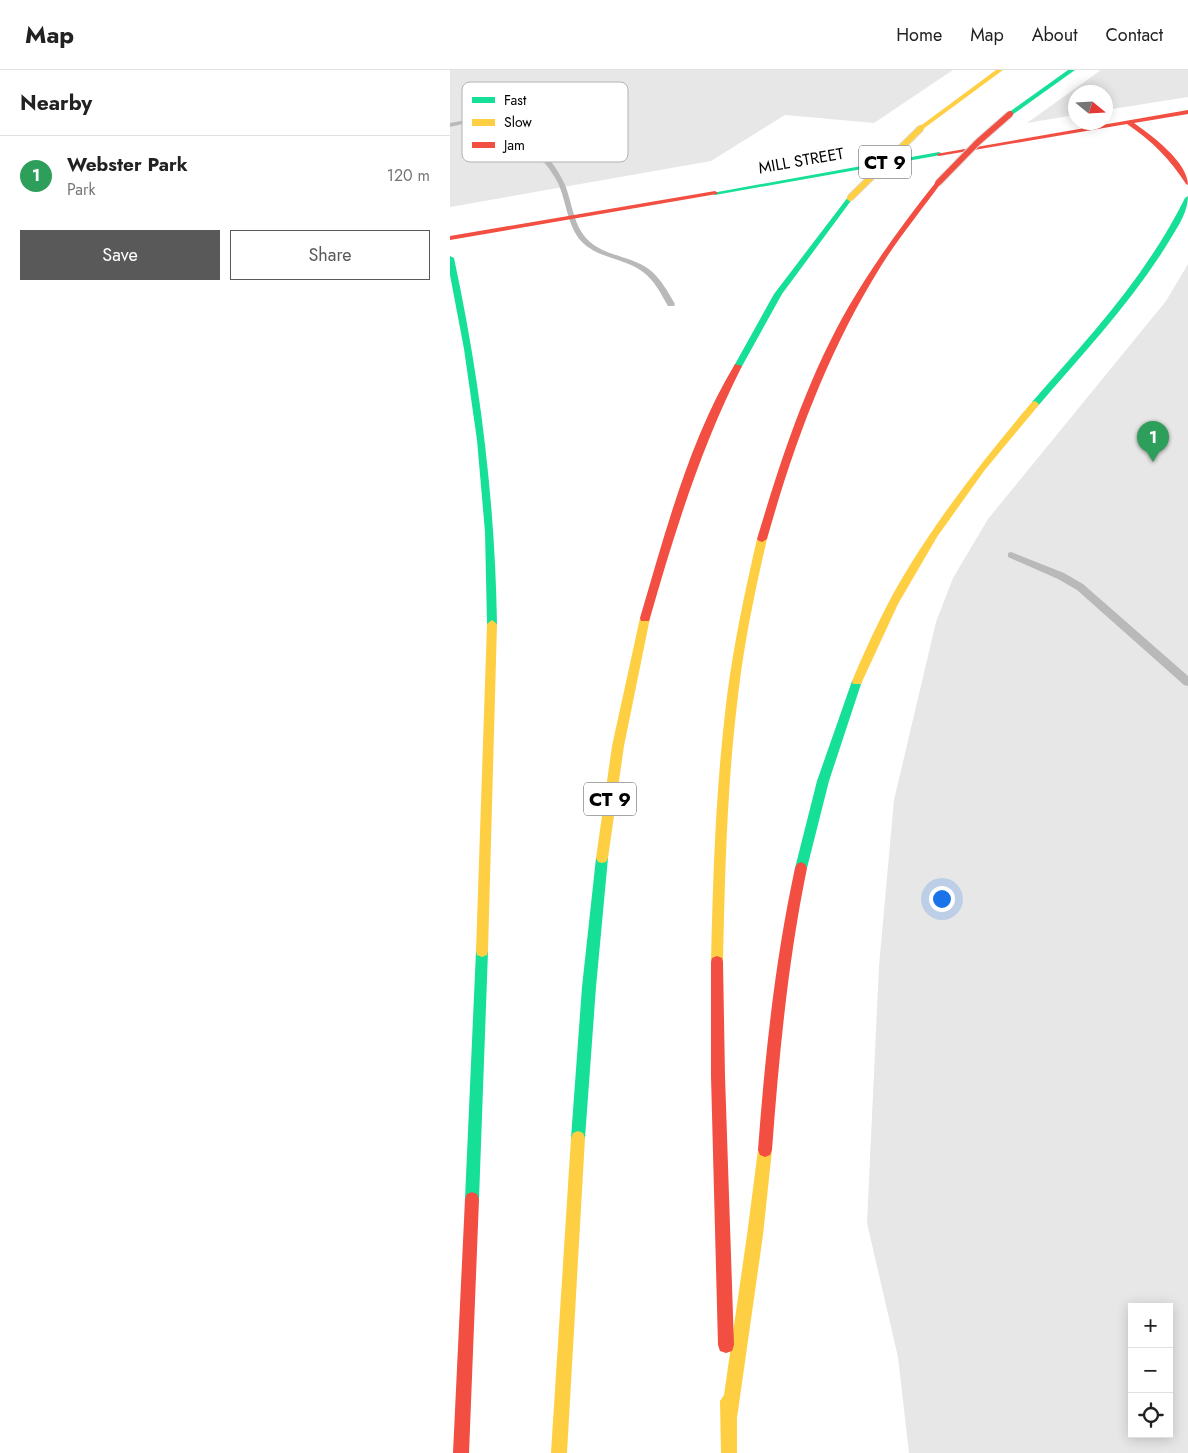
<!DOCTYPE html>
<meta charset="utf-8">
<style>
:root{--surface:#fff;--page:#f2f2f2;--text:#222;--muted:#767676;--line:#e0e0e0;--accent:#595959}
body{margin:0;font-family:Jost,sans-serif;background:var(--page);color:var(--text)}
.controls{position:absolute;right:15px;bottom:15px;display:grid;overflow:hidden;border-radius:0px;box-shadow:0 2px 12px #0003}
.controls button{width:45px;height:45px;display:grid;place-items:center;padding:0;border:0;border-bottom:1px solid var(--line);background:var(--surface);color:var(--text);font:25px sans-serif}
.compass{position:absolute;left:618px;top:15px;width:45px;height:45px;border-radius:50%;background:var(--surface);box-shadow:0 2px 12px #0003;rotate:108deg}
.you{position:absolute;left:491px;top:828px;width:18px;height:18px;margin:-12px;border:4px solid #fff;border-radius:50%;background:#1a73e8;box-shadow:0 0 0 8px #1a73e833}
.badge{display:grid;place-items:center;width:32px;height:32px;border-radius:50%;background:var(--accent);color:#fff;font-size:16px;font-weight:700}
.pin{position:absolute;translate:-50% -41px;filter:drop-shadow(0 1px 2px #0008)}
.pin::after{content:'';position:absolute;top:26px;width:18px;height:15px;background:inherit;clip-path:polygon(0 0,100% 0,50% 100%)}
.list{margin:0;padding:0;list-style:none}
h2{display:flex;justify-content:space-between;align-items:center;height:65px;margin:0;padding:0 20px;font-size:21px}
h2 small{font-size:16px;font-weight:400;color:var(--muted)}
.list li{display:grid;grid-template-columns:32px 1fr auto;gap:15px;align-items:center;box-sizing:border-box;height:80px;padding:0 20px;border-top:1px solid var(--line)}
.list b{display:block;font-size:19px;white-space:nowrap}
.list p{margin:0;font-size:16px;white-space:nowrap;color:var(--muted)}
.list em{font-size:16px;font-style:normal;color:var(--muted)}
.actions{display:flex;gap:10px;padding:15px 20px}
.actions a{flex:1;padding:11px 0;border:1px solid var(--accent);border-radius:0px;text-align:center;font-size:18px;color:var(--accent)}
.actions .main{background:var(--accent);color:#fff}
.icon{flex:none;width:28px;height:28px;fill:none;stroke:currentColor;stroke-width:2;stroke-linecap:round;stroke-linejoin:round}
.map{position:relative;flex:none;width:738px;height:1383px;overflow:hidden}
header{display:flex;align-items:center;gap:30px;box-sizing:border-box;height:70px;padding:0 25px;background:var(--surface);border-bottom:1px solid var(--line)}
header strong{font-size:24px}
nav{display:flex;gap:28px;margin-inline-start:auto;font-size:18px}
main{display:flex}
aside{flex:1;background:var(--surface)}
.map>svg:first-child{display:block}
</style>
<header>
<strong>Map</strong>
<nav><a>Home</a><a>Map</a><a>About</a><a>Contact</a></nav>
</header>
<main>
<aside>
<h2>Nearby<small></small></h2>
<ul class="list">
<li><span class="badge" style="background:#2e9e5b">1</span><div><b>Webster Park</b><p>Park</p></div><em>120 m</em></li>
</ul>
<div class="actions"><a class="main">Save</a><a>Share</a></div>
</aside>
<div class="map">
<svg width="738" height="1383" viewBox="0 0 738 1383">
<rect width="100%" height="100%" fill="#fff"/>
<g fill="#e7e7e7" fill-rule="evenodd">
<polygon points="0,0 503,0 424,53 335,45 261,91 0,137"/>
<polygon points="651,0 738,0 738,27 656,40 656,22 626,22 625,45 577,53"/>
<path d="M738,194V1383H459L448,1287L417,1153L429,896L444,730L486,552L503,508L538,449L716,231ZM682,1237H719V1364H682Z"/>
</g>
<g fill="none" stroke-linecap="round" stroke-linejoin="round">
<g fill="#b9b9b9" fill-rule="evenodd">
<path d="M28,48C64,48 102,84 115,115C122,132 123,153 136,168C153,187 181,185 200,200C211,209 218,222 225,234L224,236H218C211,224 205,211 193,202C175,188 149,189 132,172C117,156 117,133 108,113C97,90 63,57 38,52C25,50 12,54 0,57V53Z"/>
<polygon points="561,482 614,503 633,514 738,606 738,616 734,615 627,520 608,509 558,487 558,483"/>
</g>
<g fill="#16e098" fill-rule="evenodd">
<polygon points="618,0 625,0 562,45 558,45 558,43"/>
<polygon points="489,82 492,84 491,85 265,125 262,123"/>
<path d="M738,126C738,141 729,155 721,168C684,230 634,282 588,336H582V332C640,266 695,208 735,128Z"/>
<polygon points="398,127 403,128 332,224 291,298 285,298 284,296 324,224"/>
<path d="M0,186L4,188C30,309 45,430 47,554L42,558L37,554L35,462L27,370L14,279L0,205Z"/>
<polygon points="407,607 412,611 379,711 357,798 355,802 351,804 347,802 345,798 367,711 402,611"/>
<polygon points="152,783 156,784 158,788 146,917 135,1068 133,1073 128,1075 123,1073 121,1068 132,917 146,788 148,784"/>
<polygon points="32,875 37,877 38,881 29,1129 27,1134 22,1136 17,1134 15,1129 26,881 27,877"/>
</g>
<g fill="#ffcf43" fill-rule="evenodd">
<polygon points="546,0 553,0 473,59 469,59 469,57"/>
<path d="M585,331L589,334L588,336L534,401L487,467L448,534L411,614H403L402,611C419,571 437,532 460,495C496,437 538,384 582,332Z"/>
<path d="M312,466L317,469C305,521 294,573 288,626C277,714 275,803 273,892L272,896L267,898L262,896L261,892C263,803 266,714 277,626C284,573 295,521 307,469Z"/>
<polygon points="195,544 200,548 174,676 158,788 156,792 152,793 148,792 146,788 162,676 190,548"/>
<polygon points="42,550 47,554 38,881 37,885 32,887 27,885 26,881 37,554"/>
<polygon points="128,1061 133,1063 135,1068 117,1383 101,1383 121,1068 123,1063"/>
<polygon points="315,1073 320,1075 322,1080 313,1165 287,1348 287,1383 271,1383 270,1331 274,1325 297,1165 308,1080 310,1075"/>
</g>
<g fill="#f24e42" fill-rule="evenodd">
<path d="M738,40V44L684,53C701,65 738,92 738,115L736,114C720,89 702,71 677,54L489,86L486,84Z"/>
<path d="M486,112L491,113C471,141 449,167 431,196C378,281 344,373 317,469L312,472L309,471L307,469C331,389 357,309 399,236C425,192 454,152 486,112Z"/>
<polygon points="265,121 268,123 267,124 0,170 0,166"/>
<path d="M285,294L292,296C251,377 225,461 200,548L199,551H191L190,548C215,464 239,370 285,294Z"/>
<path d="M351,792L355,794L357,798C338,891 329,985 322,1080L320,1085L315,1087L310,1085L308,1080C315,985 325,891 345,798L347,794Z"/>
<polygon points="267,886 272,888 273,892 275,1006 284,1275 282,1281 276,1283 270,1281 268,1275 261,1006 261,892 262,888"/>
<polygon points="22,1122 27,1124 29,1129 19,1383 3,1383 15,1129 17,1124"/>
</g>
<g stroke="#dbdbdb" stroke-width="8" stroke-linecap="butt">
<polyline id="slow-bridge" points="400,128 471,58"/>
</g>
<g stroke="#dbdbdb" stroke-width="8" stroke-linecap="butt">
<polyline id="jam-bridge" points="488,113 528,72 560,44"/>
</g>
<use href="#slow-bridge" stroke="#ffcf43" stroke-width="6"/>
<use href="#jam-bridge" stroke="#f24e42" stroke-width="6"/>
</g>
<g text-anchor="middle" stroke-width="4" stroke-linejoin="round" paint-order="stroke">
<g font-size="16" fill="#000" stroke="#fff">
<text transform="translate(351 90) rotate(-10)" y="6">MILL STREET</text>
</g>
<g fill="#fff" stroke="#4c4c4c" stroke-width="1">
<rect x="409" y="75.5" width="52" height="33" rx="4"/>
<rect x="134" y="712.5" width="52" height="33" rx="4"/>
</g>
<g font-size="19" font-weight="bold" fill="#000">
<text x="435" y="99">CT 9</text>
<text x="160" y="736">CT 9</text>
</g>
</g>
<rect x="12" y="12" width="166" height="80" rx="8" fill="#fff" stroke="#b2b2b2" stroke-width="1"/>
<rect x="22" y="27" width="23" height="6" fill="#16e098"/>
<rect x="22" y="49" width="23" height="7" fill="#ffcf43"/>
<rect x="22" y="72" width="23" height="6" fill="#f24e42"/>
<g font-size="14" fill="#000">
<text x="54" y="35">Fast</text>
<text x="54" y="57">Slow</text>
<text x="54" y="80">Jam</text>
</g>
</svg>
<div class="controls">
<button>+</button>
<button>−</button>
<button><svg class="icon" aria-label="locate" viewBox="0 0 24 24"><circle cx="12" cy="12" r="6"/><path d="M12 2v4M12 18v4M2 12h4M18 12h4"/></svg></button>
</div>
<svg class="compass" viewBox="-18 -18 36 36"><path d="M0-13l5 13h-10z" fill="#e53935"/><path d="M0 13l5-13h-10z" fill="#767676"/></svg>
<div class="you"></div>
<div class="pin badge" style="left:703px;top:392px;background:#2e9e5b">1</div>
</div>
</main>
